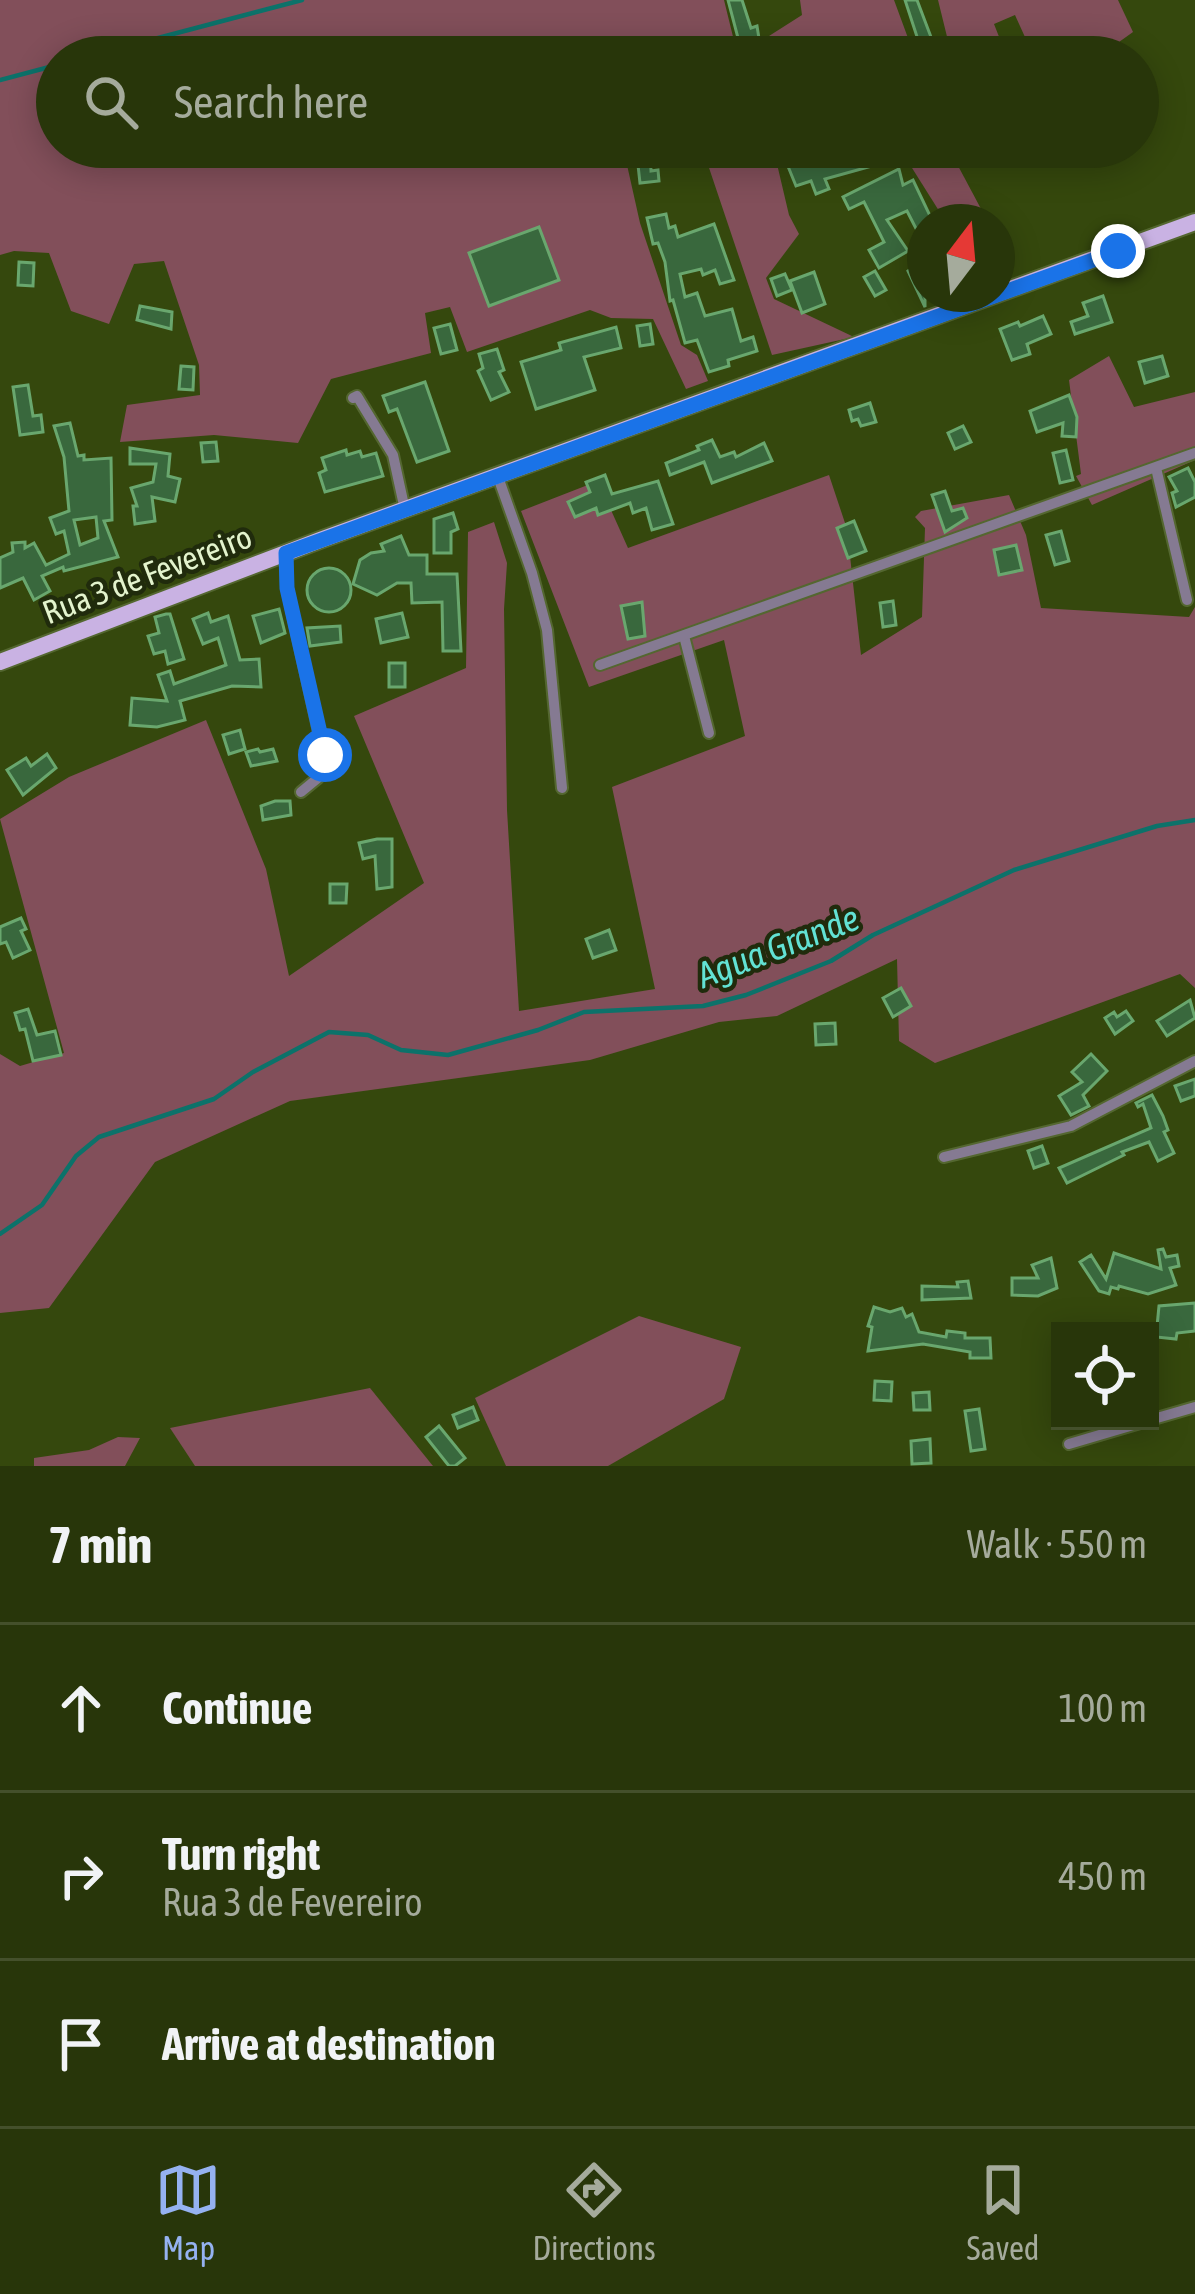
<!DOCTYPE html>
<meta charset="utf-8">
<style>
:root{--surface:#28360a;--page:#344118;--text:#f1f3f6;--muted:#a5ab9c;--line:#44502b;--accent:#95b2f1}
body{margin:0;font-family:"Asap Condensed",sans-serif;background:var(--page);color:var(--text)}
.controls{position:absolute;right:36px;bottom:36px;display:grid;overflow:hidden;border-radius:0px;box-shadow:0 6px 30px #0003}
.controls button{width:108px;height:108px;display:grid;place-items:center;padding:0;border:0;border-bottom:3px solid var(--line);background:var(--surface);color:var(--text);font:60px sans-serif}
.compass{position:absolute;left:907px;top:204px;width:108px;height:108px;border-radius:50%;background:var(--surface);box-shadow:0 6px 30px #0003;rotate:16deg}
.stop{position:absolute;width:36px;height:36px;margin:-27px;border:9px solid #1a73e8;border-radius:50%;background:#fff}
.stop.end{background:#1a73e8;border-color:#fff;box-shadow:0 3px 12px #0008}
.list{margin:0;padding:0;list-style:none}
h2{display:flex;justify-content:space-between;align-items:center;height:156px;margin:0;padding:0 48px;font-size:51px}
h2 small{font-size:39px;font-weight:400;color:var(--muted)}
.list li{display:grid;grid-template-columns:78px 1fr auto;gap:36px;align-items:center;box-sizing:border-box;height:168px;padding:0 48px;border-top:3px solid var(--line)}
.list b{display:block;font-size:45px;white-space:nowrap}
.list p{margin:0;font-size:39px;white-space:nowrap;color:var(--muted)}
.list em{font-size:39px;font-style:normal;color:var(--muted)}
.icon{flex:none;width:66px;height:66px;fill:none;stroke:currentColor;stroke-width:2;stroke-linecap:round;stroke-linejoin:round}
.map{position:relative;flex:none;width:1195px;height:1466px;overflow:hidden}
.search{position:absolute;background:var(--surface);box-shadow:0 6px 30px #0003;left:36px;right:36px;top:36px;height:132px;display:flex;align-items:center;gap:30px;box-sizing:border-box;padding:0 42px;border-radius:66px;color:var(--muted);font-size:45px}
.sheet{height:660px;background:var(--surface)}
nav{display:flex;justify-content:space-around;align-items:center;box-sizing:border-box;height:168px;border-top:3px solid var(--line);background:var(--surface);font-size:33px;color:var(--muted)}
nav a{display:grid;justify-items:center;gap:6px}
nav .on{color:var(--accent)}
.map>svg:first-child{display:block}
</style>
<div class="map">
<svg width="1195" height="1466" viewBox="0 0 1195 1466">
<rect width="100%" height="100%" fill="#35480d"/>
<g fill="#824f5a">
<polygon points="0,0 724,0 738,57 57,57 57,147 623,147 640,223 681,345 697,355 708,381 686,389 653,319 611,318 590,310 467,352 450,307 425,313 431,353 331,379 298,443 214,435 120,442 127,405 200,395 199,365 164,261 134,264 109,324 71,311 49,253 14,251 0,255"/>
<polygon points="800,0 894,0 915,57 772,57 769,36 802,15"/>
<polygon points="938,0 1118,0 1133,32 1098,57 1034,57 1015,15 994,24 1007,57 952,57"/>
<polygon points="702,147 773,147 789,215 799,234 766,278 774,299 854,337 772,355"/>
<polygon points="903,147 948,147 988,222 946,222 907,160"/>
<polygon points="1109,356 1134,407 1195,392 1195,460 1092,505 1076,476 1081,474 1069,380"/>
<polygon points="829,475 847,529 861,655 922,617 925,528 915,517 921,511 1009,495 1026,535 1041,608 1189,617 1195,607 1195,988 1180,974 935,1063 899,1041 897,959 777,1016 719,1022 590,1060 290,1101 155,1162 49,1308 0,1313 0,1054 20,1066 64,1053 0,819 69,777 206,720 266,869 289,976 424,883 354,716 466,668 468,532 494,522 507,563 504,609 507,810 519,1011 655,989 612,787 745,736 724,640 589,687 521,511 598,481 628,548"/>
<polygon points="639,1316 741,1347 724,1399 608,1466 506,1466 475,1398"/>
<polygon points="370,1388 433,1466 195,1466 170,1428"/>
<polygon points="118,1437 140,1438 125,1466 34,1466 34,1458 89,1450"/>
</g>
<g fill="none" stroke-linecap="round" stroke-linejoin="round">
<g stroke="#0c726a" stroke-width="4.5">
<polyline points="86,57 302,0"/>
<polyline points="0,80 57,65"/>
<polyline points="0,1234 42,1205 76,1156 99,1137 214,1099 253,1072 329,1032 368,1035 401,1050 448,1055 538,1030 584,1012 703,1006 746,995 831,961 873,935 1014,870 1157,826 1195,820"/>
</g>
</g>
<g fill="#39683d" stroke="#69a76e" stroke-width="3" fill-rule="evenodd">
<polygon points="728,0 742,0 751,28 757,26 762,57 743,57"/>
<polygon points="905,0 917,0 934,45 921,49"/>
<polygon points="636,147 650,147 651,171 658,170 659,181 640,183"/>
<polygon points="832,147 879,147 883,163 825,179 829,189 816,194 811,181 796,186 783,154 798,148 804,163 825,156 833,151"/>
<polygon points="899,169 903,185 913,180 933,222 925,222 925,246 907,211 887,220 908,251 879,268 869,250 884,242 864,202 849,209 843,197"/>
<polygon points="666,214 669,228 675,226 678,237 714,224 734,280 720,284 715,270 703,275 701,269 680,274 685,297 697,293 705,316 732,309 741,341 753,337 757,351 728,360 729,366 709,372 697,340 685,343 673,300 670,301 665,262 658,243 653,244 647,218"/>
<polygon points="539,227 559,280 489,306 469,253"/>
<polygon points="19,262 34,263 33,286 18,285"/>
<polygon points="919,263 925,274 925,307 908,271"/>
<polygon points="875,271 886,290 875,296 864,277"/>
<polygon points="814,272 825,304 802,313 790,281"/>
<polygon points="785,274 792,290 777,296 771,279"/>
<polygon points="1103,296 1112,322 1075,334 1071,322 1088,316 1083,303"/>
<polygon points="140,306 172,312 171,329 137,320"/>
<polygon points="1043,316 1051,334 1027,344 1030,354 1012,360 1000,329 1018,322 1020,326"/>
<polygon points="450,324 457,350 441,354 434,328"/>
<polygon points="650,324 653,344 640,346 637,326"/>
<polygon points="616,327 621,348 584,357 595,390 536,409 521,362 561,350 559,343"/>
<polygon points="497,349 504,370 499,372 509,392 491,400 478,371 483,368 479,354"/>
<polygon points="1162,356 1168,376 1145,383 1139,362"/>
<polygon points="181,366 194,367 193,390 179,389"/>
<polygon points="425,382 449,451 417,462 397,409 389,412 383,396"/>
<polygon points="28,385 33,416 41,415 43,432 20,435 13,387"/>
<polygon points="1069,395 1077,417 1076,437 1062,436 1063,423 1037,432 1030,411"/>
<polygon points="870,403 876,422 861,426 858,419 852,421 849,410"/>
<path d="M70,423L78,456L84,455V460L111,458L112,520L104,521L118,557L64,571L63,567L42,576L50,591L34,600L23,578L0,588V558L13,552L12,543L25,542V548L34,543L46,565L69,554L64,531L56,534L50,518L69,511L64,457L54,426ZM96,517L98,538L80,545L74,520Z"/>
<polygon points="963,426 971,442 955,449 948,433"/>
<polygon points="712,440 720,457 734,452 736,457 764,443 772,461 712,483 704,462 670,475 666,463 699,450 697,446"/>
<polygon points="216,442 218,461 203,462 201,443"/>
<polygon points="130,448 170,454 168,476 180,479 175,502 152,497 155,521 135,524 133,506 137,506 131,488 153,482 156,464 130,464"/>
<polygon points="346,450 347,455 360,451 362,457 376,453 383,476 325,492 319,473 326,470 322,458"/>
<polygon points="1066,450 1073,480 1060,483 1053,453"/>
<polygon points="1188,468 1195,482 1195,497 1176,507 1172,493 1177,491 1169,477"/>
<polygon points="605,475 612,494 658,481 673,524 652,530 646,508 633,513 630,503 598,515 596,508 575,517 568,502 590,492 586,482"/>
<polygon points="945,491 952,511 963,508 967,518 945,532 932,495"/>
<polygon points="453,513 458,529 451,532 451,553 434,553 434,519"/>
<polygon points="854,521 866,551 848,558 837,528"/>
<polygon points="1061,531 1069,561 1055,565 1046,535"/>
<polygon points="401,536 409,555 427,555 427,574 457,574 461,651 443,651 442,602 412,603 411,583 397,583 377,595 353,584 360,560 371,553 384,551 381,544"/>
<polygon points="1016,545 1022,570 999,575 994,550"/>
<circle cx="329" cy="590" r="22"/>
<polygon points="893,601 896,625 883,627 880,603"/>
<polygon points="642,602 645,636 628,639 621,606"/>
<polygon points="279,609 285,633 261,643 253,616"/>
<polygon points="208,613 211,622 228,616 240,660 259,659 261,687 232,686 180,701 185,720 157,727 130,725 132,698 167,701 158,675 170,671 174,684 226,665 218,638 203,644 193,619"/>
<polygon points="402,613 408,637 381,643 376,619"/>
<polygon points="166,614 170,614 184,659 168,664 165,651 154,654 148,636 159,633 155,617"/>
<polygon points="340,626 341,642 310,646 307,628"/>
<rect x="389" y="663" width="16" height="24"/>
<polygon points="240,730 245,749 229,754 223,735"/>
<polygon points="258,749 260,752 273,749 277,761 251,766 246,752"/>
<polygon points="47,754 56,768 23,795 7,770 26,758 31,766"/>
<polygon points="275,801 290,801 291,815 263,820 261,806"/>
<polygon points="377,839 392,839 392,887 377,889 375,856 363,859 359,843"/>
<polygon points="330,884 347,884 346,903 330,903"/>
<polygon points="21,918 26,929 21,931 30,950 13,958 6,942 0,944 0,927"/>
<polygon points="609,930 616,950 593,958 586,939"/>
<polygon points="901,988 911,1006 893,1017 883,998"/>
<polygon points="1190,1000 1195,1018 1167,1036 1157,1021"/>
<polygon points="28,1009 37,1035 55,1031 61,1055 33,1061 25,1029 20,1030 15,1013"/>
<polygon points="1126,1011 1133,1021 1115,1034 1105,1018 1114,1012 1117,1017"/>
<polygon points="835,1023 836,1044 816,1045 815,1024"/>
<polygon points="1091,1054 1107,1071 1083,1095 1089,1106 1071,1115 1059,1096 1082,1082 1072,1072"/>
<polygon points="1195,1079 1195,1096 1181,1101 1175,1086"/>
<polygon points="1152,1095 1163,1116 1168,1130 1164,1132 1174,1153 1158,1161 1149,1142 1122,1152 1124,1155 1067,1183 1059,1168 1151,1128 1143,1104 1138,1107 1136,1103"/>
<polygon points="1042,1146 1048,1163 1034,1168 1028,1151"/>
<polygon points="1163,1249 1166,1257 1177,1255 1179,1266 1170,1268 1176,1285 1148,1294 1119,1286 1118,1289 1111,1287 1109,1294 1099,1291 1080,1262 1091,1255 1106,1279 1114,1253 1161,1269 1158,1250"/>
<polygon points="1051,1258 1057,1288 1038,1296 1012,1295 1012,1278 1038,1278 1032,1265"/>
<polygon points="968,1281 971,1298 922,1300 922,1286 958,1287 957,1282"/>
<polygon points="1195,1303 1195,1331 1177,1333 1176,1339 1156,1337 1159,1306"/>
<polygon points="874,1307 890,1312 902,1308 906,1317 912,1314 919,1332 946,1337 947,1331 965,1333 965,1338 990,1338 991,1358 970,1358 970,1352 923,1344 868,1351 872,1327 868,1326"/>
<polygon points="875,1381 892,1382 891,1401 874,1400"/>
<polygon points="929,1392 930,1410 914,1410 913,1393"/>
<polygon points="473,1407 478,1420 458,1428 453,1415"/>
<polygon points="979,1409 985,1449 971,1451 965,1411"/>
<polygon points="439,1426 465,1458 455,1466 449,1466 426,1437"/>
<polygon points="930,1439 931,1463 912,1464 911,1441"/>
</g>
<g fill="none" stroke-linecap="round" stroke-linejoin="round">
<g stroke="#546730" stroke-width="14">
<g id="minor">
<polyline points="353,398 357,396 393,455 405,510"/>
<polyline points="1156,468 1187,600"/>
<polyline points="498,477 532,573 547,630 562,788"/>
<polyline points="286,553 287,588 324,755 318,778 301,792"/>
<polyline points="684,636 709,733"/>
<polyline points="600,665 1195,453"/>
<polyline points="944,1157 1071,1126 1195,1061"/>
<polyline points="1150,1420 1195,1407"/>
<polyline points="1069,1444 1147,1421"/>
</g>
</g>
<g stroke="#546730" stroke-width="20">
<polyline id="primary" points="0,662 320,540 1195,222"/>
</g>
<use href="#minor" stroke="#857a92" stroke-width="10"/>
<use href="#primary" stroke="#c9b2e3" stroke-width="16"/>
</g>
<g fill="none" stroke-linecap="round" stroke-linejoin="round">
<polyline stroke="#1a73e8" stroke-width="15" points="325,755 287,588 286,553 1118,251"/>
</g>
<g text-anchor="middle" stroke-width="9" stroke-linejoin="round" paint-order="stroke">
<g font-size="33" fill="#e3f3cd" stroke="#202b0c">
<text transform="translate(147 574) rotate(-21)" y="12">Rua 3 de Fevereiro</text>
</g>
<g font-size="36" font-style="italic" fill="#62e2d4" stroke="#202b0c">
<text transform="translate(778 946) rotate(-21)" y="13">Agua Grande</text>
</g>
</g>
</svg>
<div class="controls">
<button><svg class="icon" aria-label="locate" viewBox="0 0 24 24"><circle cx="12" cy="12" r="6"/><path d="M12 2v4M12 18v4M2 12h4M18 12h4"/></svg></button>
</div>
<svg class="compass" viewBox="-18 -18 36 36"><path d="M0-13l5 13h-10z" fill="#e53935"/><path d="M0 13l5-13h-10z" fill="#a5ab9c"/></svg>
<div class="stop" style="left:325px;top:755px"></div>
<div class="stop end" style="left:1118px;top:251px"></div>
<div class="search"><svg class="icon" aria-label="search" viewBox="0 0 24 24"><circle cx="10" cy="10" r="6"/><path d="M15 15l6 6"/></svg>Search here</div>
</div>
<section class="sheet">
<h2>7 min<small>Walk · 550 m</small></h2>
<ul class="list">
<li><svg class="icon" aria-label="ahead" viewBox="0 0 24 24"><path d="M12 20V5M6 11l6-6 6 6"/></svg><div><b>Continue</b></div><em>100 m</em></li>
<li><svg class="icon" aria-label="right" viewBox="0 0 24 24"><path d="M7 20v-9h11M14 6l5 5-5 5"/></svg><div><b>Turn right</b><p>Rua 3 de Fevereiro</p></div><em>450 m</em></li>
<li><svg class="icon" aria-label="arrive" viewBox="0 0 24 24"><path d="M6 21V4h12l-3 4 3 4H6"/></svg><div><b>Arrive at destination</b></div></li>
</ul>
</section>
<nav>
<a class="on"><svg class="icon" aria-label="map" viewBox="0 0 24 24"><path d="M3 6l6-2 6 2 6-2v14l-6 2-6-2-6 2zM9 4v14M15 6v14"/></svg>Map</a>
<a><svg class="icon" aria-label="directions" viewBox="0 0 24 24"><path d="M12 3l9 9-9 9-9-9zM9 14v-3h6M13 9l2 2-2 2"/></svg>Directions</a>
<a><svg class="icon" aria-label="saved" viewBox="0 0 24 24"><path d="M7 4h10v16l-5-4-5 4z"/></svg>Saved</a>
</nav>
